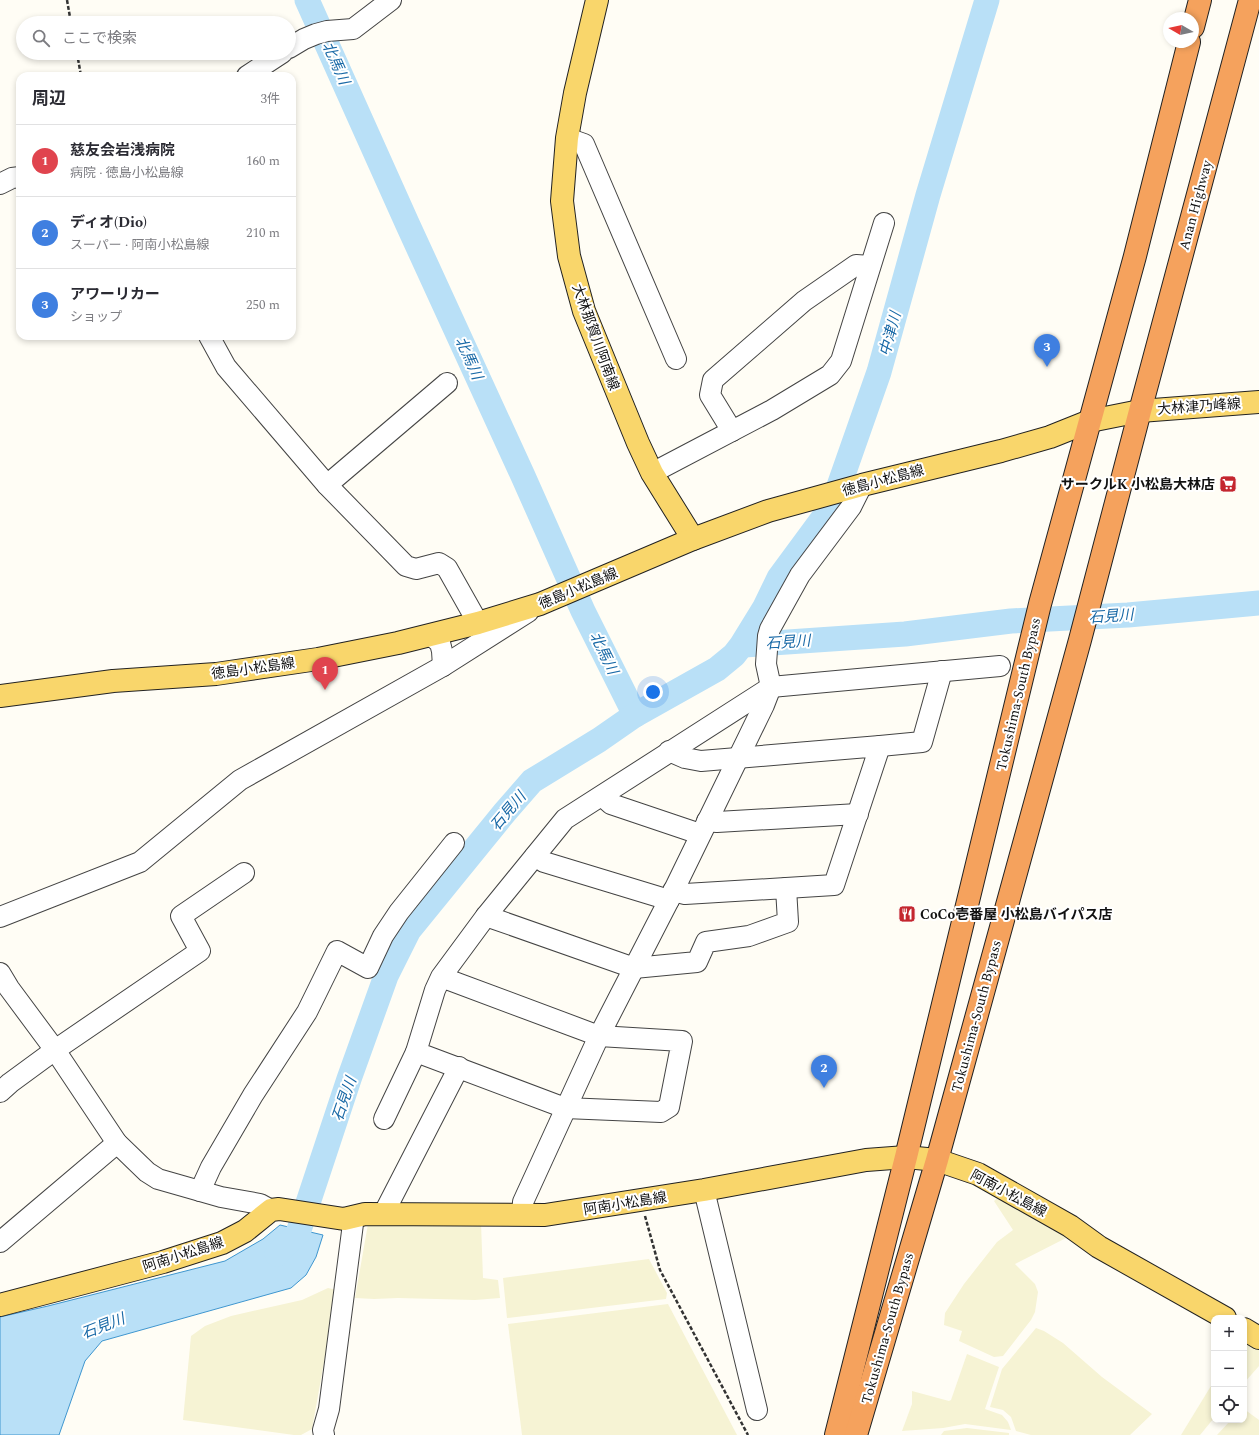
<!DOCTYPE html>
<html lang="ja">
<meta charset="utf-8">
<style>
:root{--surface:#fff;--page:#f7f7f7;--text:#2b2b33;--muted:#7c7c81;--line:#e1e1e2;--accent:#c4262e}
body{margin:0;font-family:Spectral,"Noto Sans JP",serif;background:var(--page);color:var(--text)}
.controls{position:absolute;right:12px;bottom:12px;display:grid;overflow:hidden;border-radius:8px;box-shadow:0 2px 6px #0003}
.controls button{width:36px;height:36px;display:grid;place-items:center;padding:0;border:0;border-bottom:1px solid var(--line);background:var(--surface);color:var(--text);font:20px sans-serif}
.compass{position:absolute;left:1163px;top:12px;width:36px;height:36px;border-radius:50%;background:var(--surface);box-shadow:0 2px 6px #0003;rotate:279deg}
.you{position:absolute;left:653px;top:692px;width:14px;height:14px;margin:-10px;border:3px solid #fff;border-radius:50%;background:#1a73e8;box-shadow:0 0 0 6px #1a73e833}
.badge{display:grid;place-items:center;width:26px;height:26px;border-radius:50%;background:var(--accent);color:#fff;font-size:13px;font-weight:700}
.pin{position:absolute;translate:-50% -33px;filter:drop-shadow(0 1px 2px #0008)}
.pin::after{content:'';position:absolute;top:21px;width:14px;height:12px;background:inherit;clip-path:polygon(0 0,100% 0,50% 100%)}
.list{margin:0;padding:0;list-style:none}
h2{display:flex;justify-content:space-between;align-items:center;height:52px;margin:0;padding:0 16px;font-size:17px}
h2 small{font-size:13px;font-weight:400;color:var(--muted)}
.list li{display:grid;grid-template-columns:26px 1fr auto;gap:12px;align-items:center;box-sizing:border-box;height:72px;padding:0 16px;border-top:1px solid var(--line)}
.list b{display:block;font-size:15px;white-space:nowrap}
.list p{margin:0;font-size:13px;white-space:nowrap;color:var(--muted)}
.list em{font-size:13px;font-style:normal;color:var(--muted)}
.icon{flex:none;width:22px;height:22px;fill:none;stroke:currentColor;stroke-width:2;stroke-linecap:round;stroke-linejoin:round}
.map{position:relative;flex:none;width:1259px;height:1435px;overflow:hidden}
.search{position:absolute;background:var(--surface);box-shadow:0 2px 6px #0003;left:16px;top:16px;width:280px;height:44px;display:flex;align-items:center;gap:10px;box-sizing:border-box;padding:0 14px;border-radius:22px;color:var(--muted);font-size:15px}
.panel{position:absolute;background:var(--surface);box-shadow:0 2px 6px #0003;left:16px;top:72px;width:280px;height:268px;border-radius:12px}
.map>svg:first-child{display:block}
</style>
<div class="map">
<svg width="1259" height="1435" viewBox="0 0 1259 1435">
<rect width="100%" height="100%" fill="#fffdf5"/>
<g fill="#f6f3d4">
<polygon points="1003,1193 1068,1237 1015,1264 1035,1284 1038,1292 1035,1312 1031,1320 1003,1356 994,1357 959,1341 962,1331 944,1325 945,1313 964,1284 997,1242 1013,1230 994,1201"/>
<polygon points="481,1223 483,1278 498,1280 500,1298 475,1300 398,1298 374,1299 355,1298 368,1224"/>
<polygon points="649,1259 667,1293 666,1299 507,1318 503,1278"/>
<polygon points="328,1288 337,1290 312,1429 301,1435 294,1435 183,1420 191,1336 205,1326 231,1316 302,1300"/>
<polygon points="668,1304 737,1435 522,1435 508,1324"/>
<polygon points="1036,1328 1044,1331 1063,1343 1102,1377 1152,1414 1130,1435 1031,1435 1016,1431 1011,1417 1003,1410 990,1407 1002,1369"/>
<polygon points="1244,1335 1259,1345 1259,1366 1244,1383"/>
<polygon points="967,1354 999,1367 985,1409 1002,1415 1008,1422 1011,1430 965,1424 943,1428 902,1431 912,1404 912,1391 949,1401 951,1400"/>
<polygon points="1214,1381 1214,1418 1200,1435 1181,1435"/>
<polygon points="1244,1409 1259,1420 1259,1435 1217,1435 1231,1420 1244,1420"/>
<polygon points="967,1428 1009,1433 1009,1435 941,1435 944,1431"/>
</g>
<polygon fill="#b9e0f7" stroke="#3f96cf" points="280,1225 323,1235 316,1257 306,1275 291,1288 102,1341 85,1361 59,1435 0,1435 0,1317 48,1306 225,1261 263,1239"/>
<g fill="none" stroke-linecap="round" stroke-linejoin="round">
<g stroke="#b9e0f7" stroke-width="25">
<polyline points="307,0 407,223 523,476 583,611 635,715"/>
<polyline points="744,645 905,634 1011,621 1128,615 1259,603"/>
<polyline points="277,1254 298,1233 349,1079 386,976 409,930 505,812 532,781 599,740 635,715 717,669 734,655 741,646 765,607 779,578 832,506 879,372 928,195 987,0"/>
</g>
<g stroke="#444" stroke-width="22">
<g id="minor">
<polyline points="289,48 304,39 316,34 327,31 353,29 391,0"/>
<polyline points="247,76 282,53"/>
<polyline points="567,138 584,144 676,359"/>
<polyline points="0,184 12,178 20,177"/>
<polyline points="209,336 226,367 327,485 406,566 416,569 439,563 447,568 478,623"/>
<polyline points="732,431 710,395 713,380 804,301 856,265 870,266"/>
<polyline points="652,473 772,410 830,375 841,361 884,223"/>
<polyline points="327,485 447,383"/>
<polyline points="430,635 440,643 442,651 443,666"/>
<polyline points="880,746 922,742 942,671"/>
<polyline points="669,751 685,758 701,761 880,746 834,885 786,888"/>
<polyline points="602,796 611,804 700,834"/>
<polyline points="707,821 717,822 858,814"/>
<polyline points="535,856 544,862 669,900"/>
<polyline points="486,916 634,968 697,962 706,942 749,936 788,922 786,888 685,894 673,891"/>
<polyline points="0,917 140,862 240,780 443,666 528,612"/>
<polyline points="0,973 9,988 55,1050 117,1143 147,1172 158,1179 221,1197 260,1204 271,1210"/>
<polyline points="441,977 599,1036 682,1041 669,1107 661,1112 565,1108 416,1052 435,990 441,977 486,916 565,819 771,687 1000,666"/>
<polyline points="0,1092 10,1083 55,1050 200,951 181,916 244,873"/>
<polyline points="384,1119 416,1052"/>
<polyline points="704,1190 757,1410"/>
<polyline points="200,1191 211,1167 253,1095 307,1012 337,951 368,968 383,936 399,912 454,843"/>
<polyline points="386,1214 387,1207 459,1067"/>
<polyline points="522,1215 523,1202 599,1036 669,900 764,705 771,687 766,664 768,636 770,629 800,575 851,507 862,485"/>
<polyline points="0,1242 117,1143"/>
<polyline points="324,1435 323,1430 329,1409 354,1216"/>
</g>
</g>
<g stroke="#222" stroke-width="24">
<g id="major">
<polyline points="597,0 575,93 567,138 562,201 569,256 584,311 638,443 652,473 693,539"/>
<polyline points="0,696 113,681 216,674 318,659 398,643 478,623 540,604 693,539 768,511 862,485 1001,451 1050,437 1090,421 1140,411 1259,402"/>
<polyline points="0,1305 163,1262 222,1243 245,1231 271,1210 279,1209 344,1219 365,1214 545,1215 704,1190 866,1160 906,1157 937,1160 978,1174 1070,1226 1099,1247 1225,1318"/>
<polyline points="1244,1329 1259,1338"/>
</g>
</g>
<g stroke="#222" stroke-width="24">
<g id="highway">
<polyline points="1193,27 1200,0"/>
<polyline points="836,1435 906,1157 1040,604 1135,256 1189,42"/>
<polyline points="856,1435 937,1160 1080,640 1140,411 1250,0"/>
</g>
</g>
<g stroke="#333" stroke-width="2.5" stroke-dasharray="4 2" stroke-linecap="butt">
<polyline points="67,0 71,23"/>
<polyline points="77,53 81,76"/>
<polyline points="645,1216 660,1270 748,1435"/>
</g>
<use href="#minor" stroke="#fff" stroke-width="20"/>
<use href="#major" stroke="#f9d66b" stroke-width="22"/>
<use href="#highway" stroke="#f5a25d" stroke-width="22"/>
</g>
<defs>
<g id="supermarket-square" transform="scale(0.9)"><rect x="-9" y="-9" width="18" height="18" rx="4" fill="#c4262e" stroke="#fff"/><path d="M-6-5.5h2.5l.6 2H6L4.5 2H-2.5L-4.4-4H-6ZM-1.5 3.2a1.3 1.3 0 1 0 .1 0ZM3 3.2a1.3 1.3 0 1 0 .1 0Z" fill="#fff"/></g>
<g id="restaurant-square" transform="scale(0.9)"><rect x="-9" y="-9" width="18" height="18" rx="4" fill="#c4262e" stroke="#fff"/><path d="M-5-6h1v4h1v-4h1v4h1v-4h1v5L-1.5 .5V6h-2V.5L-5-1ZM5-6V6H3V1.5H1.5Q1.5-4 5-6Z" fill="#fff"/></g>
</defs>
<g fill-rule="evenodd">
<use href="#supermarket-square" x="1228" y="484"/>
<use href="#restaurant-square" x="907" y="914"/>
</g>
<g text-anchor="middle" stroke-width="4" stroke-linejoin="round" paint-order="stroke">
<g font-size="14" fill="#111" stroke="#fff">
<text transform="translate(1195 205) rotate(-75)" y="5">Anan Highway</text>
<text transform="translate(596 337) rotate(70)" y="5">大林那賀川阿南線</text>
<text transform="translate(1199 406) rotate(-4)" y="5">大林津乃峰線</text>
<text transform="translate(883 480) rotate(-15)" y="5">徳島小松島線</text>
<text transform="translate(578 588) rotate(-23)" y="5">徳島小松島線</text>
<text transform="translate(253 668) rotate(-8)" y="5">徳島小松島線</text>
<text transform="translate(1018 694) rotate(-77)" y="5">Tokushima-South Bypass</text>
<text transform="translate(976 1016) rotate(-75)" y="5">Tokushima-South Bypass</text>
<text transform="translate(1009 1193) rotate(28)" y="5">阿南小松島線</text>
<text transform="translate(625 1203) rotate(-9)" y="5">阿南小松島線</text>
<text transform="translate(183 1254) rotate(-18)" y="5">阿南小松島線</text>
<text transform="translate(887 1328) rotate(-74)" y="5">Tokushima-South Bypass</text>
</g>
<g font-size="14" font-weight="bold" fill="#111" stroke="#fff" text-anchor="end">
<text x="1215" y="489">サークルK 小松島大林店</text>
<text x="920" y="919" text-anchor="start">CoCo壱番屋 小松島バイパス店</text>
</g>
<g font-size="15" font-style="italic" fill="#1768a6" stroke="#fff">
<text transform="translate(336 63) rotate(66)" y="5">北馬川</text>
<text transform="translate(890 334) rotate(-75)" y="5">中津川</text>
<text transform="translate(469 358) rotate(66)" y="5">北馬川</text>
<text transform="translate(1111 616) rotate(-4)" y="5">石見川</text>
<text transform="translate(788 642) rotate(-4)" y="5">石見川</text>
<text transform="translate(604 653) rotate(64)" y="5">北馬川</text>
<text transform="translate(508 811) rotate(-50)" y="5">石見川</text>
<text transform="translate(344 1099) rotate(-71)" y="5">石見川</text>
<text transform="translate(103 1326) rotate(-21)" y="5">石見川</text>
</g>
</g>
</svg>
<div class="controls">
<button>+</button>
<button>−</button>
<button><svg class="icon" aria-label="locate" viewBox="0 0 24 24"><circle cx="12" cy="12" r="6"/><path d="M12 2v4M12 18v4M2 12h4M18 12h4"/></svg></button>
</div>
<svg class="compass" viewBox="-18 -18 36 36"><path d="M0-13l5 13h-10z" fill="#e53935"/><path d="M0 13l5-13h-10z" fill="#7c7c81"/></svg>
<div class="you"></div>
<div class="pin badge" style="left:325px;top:690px;background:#e0444e">1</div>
<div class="pin badge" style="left:824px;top:1088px;background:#3f7fe0">2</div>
<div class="pin badge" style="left:1047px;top:367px;background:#3f7fe0">3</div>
<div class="search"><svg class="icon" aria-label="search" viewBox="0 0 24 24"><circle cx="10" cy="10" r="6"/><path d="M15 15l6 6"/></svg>ここで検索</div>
<section class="panel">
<h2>周辺<small>3件</small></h2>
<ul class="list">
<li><span class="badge" style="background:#e0444e">1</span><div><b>慈友会岩浅病院</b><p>病院 · 徳島小松島線</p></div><em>160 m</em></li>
<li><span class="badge" style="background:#3f7fe0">2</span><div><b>ディオ(Dio)</b><p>スーパー · 阿南小松島線</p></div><em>210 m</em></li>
<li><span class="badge" style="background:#3f7fe0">3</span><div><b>アワーリカー</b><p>ショップ</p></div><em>250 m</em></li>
</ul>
</section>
</div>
